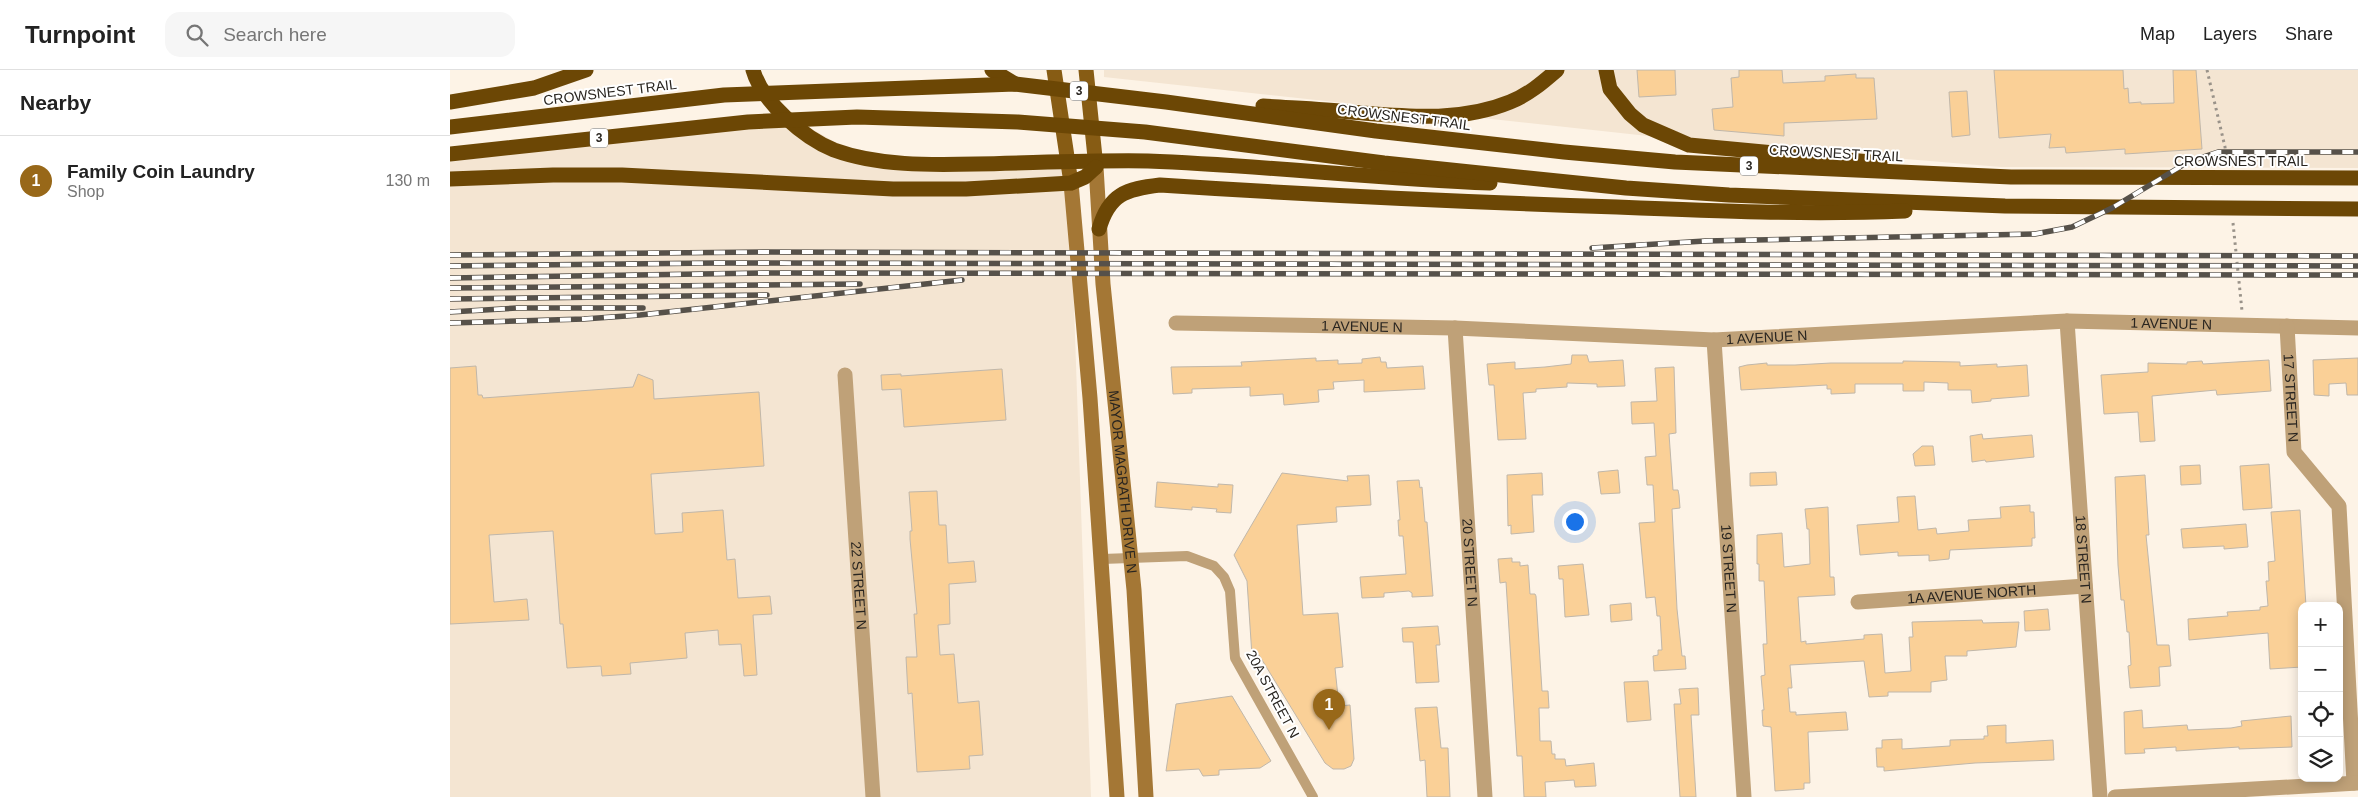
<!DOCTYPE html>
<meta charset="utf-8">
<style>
:root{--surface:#fff;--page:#f6f6f6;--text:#222;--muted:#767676;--line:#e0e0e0;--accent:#986819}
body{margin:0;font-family:Arial,sans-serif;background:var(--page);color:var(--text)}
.controls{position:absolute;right:15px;bottom:15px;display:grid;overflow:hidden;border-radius:10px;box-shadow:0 2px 12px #0003}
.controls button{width:45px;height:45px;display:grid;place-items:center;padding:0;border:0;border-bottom:1px solid var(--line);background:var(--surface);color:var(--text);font:25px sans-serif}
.you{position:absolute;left:1124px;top:451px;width:18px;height:18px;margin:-12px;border:4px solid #fff;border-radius:50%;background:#1a73e8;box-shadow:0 0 0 8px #1a73e833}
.badge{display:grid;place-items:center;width:32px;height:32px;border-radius:50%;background:var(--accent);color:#fff;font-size:16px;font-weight:700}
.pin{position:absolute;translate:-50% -41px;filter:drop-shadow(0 1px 2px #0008)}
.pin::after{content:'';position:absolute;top:26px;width:18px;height:15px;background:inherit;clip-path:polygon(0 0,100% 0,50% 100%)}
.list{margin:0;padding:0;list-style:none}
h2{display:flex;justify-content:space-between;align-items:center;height:65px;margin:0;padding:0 20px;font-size:21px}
h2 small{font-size:16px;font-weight:400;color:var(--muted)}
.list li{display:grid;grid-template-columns:32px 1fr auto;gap:15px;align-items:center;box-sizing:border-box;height:90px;padding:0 20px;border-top:1px solid var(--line)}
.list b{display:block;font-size:19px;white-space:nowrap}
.list p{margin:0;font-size:16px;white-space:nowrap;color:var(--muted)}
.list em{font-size:16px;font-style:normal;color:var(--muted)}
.icon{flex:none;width:28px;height:28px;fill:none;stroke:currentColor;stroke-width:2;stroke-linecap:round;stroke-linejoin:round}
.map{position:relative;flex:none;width:1908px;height:727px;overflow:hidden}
header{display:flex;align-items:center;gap:30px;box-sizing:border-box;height:70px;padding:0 25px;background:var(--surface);border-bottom:1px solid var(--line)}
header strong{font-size:24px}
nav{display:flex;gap:28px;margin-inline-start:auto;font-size:18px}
.search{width:350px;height:45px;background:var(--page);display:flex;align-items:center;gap:12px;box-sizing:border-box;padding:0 18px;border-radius:15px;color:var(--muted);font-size:19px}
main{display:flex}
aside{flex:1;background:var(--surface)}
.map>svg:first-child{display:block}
</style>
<header>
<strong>Turnpoint</strong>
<div class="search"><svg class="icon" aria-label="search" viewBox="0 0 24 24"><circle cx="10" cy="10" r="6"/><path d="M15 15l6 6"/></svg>Search here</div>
<nav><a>Map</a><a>Layers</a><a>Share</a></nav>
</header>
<main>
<aside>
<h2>Nearby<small></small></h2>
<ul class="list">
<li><span class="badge">1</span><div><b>Family Coin Laundry</b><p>Shop</p></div><em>130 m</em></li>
</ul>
</aside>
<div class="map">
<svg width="1908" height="727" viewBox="0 0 1908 727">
<rect width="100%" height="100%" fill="#fdf3e6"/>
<g fill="#f4e5d2">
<polygon points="654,0 1908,0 1908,98 1551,97 1253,72 654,7"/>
<polygon points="346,50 415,89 619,92 641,727 0,727 0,92 275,55"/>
</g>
<g fill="#fad097" stroke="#c0b7aa">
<polygon points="1187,0 1225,0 1226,25 1189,27"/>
<polygon points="1289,0 1332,0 1333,13 1375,11 1375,6 1406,4 1406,8 1424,8 1427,49 1334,53 1334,66 1264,60 1262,39 1283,37 1281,8 1289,7"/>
<polygon points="1544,0 1673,0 1674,19 1678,18 1679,33 1691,32 1691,34 1724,33 1723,0 1746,0 1752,79 1675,84 1675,79 1616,83 1615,77 1599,78 1601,64 1549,68"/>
<polygon points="1517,21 1520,65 1502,67 1499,22"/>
<polygon points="1122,285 1137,285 1139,292 1173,290 1175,316 1147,317 1147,314 1117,313 1117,317 1086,319 1086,322 1073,323 1076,369 1048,370 1044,315 1039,315 1037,294 1065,292 1065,299 1095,297 1121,294"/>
<polygon points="930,287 931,292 936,292 937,298 973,296 975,319 914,322 914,310 883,312 884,319 868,320 869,332 834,335 833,324 800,326 800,317 742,319 742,323 723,324 721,297 792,296 791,292 866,288 866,291 888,290 888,294 912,293 912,289"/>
<polygon points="1908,288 1908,325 1897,325 1896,313 1879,314 1879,326 1864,325 1863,290"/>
<polygon points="1819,290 1821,321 1767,325 1766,320 1702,326 1705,371 1690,372 1688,342 1654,344 1651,305 1698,302 1698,293 1737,294 1737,292 1752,291 1753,294"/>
<polygon points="1453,291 1510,292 1510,296 1547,294 1547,297 1577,295 1579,326 1541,329 1541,331 1522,333 1521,320 1498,320 1498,313 1474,312 1474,321 1453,321 1453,314 1405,314 1405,323 1381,324 1381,319 1377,319 1377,315 1291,320 1289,297 1297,295 1317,293 1317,295 1345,295 1381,293 1453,293"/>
<polygon points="26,296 28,325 32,325 33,328 183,317 188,304 203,310 204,329 309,322 314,396 201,404 205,464 233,462 232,443 273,440 277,490 285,489 288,528 320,526 322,544 303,545 307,605 294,606 291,574 269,575 268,560 235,563 237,588 180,593 181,604 152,606 151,596 117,598 113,554 110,554 103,461 39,465 44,532 77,529 79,550 0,554 0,298"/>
<polygon points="1224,297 1226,363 1219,364 1223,420 1228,420 1229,425 1230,438 1222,439 1227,539 1232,586 1235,586 1236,599 1204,601 1203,586 1208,585 1208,580 1212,580 1210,546 1207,546 1205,527 1196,528 1189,453 1205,452 1203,415 1197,415 1195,387 1206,386 1204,353 1182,354 1181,332 1207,331 1205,298"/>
<polygon points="552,299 556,350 454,357 451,319 432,320 431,305 451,304 451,306"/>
<polygon points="1532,364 1533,369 1582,365 1584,387 1536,392 1535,390 1522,392 1520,366"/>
<polygon points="1472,376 1483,376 1485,395 1465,396 1463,384"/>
<polygon points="1819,394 1822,438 1793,440 1790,396"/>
<polygon points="1750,395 1751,414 1731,415 1730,396"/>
<polygon points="1168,400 1170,423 1151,424 1148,402"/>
<polygon points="1326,402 1327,415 1300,416 1300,403"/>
<polygon points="832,403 898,411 897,406 919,405 921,435 886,437 887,452 847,455 853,545 888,543 893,597 885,598 889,636 900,635 904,689 901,696 894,699 883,699 875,693 809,585 802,586 797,511 784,485"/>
<polygon points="1092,403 1093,425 1082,425 1084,462 1061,464 1061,455 1058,456 1057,405"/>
<polygon points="1695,405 1699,465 1696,465 1707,575 1719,575 1721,596 1709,597 1710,616 1680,618 1678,596 1681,595 1679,562 1677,562 1674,530 1671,530 1668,495 1665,407"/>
<polygon points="969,410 970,418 972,417 975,452 977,452 983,526 962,527 962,523 959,521 934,523 934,527 912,528 910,507 956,504 953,466 949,466 948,450 950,450 947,411"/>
<polygon points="707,412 768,417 768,414 783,415 781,443 766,442 767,439 742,437 742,440 705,437"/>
<polygon points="487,421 489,455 496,455 498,493 524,491 526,512 499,514 500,554 488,555 490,585 504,584 508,633 529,631 533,685 519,686 520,699 467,702 462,623 458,624 456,587 467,587 464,544 467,544 460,469 460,461 462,461 459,422"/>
<polygon points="1465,426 1468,460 1486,458 1487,464 1519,461 1518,450 1551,448 1550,437 1580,435 1580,442 1584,442 1585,468 1582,468 1582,476 1500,480 1499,489 1479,491 1479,485 1448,486 1448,482 1410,485 1407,455 1449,452 1447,427"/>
<polygon points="1378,437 1380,507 1384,507 1385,525 1348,527 1351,572 1356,571 1356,574 1414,569 1414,565 1432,564 1435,603 1461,601 1459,567 1463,567 1462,552 1532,550 1533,553 1569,552 1566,577 1517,581 1517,586 1495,586 1497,610 1481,612 1481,622 1438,622 1438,626 1419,627 1414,591 1340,595 1342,618 1338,618 1340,642 1346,642 1346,645 1396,642 1398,660 1358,662 1360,713 1354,713 1354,719 1325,721 1321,657 1313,656 1312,640 1314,640 1311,606 1315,605 1313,574 1317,574 1314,511 1309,511 1309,494 1307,494 1307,465 1332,463 1334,497 1360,494 1359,459 1357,459 1355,439"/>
<polygon points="1850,440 1856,536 1852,536 1852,597 1820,599 1818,563 1739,570 1738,549 1778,546 1777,542 1810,540 1810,537 1818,536 1816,511 1819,511 1818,492 1825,491 1821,442"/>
<polygon points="1796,454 1798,477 1774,479 1774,476 1733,478 1731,459"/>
<polygon points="1062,488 1062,492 1070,492 1070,496 1078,495 1080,524 1085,524 1086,526 1092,621 1098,621 1099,638 1089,638 1090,671 1101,671 1102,684 1105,684 1105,689 1115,689 1116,696 1144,693 1146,716 1125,717 1124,710 1095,712 1096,727 1074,727 1072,686 1067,686 1056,512 1050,513 1048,489"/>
<polygon points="1133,494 1139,545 1115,547 1113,509 1109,509 1108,496"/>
<polygon points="1181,533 1182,550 1161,552 1160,535"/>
<polygon points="1598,539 1600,560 1575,561 1574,541"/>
<polygon points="988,556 990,575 986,575 989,612 966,613 963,572 953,572 952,558"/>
<polygon points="1198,611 1201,650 1177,652 1174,612"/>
<polygon points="1248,618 1249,645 1241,645 1246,727 1230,727 1224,634 1231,634 1229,619"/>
<polygon points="782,626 821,691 810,698 769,700 769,705 753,706 749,699 716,701 726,634"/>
<polygon points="987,637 991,678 998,678 1000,727 977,727 975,690 970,691 965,638"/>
<polygon points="1692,640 1693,658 1737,655 1738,660 1781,658 1792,656 1791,651 1841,646 1842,677 1789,679 1789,677 1726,681 1726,677 1694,679 1695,683 1675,684 1674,642"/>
<polygon points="1556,655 1556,673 1603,670 1604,690 1525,693 1434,701 1434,697 1427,697 1426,678 1432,678 1432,670 1452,669 1452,679 1500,676 1500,670 1534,669 1534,666 1538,666 1537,656"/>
</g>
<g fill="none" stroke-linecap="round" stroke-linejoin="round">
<g stroke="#999289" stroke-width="3" stroke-dasharray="2.5 4" stroke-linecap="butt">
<polyline points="1757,0 1775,77 1777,95"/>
<polyline points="1783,153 1792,241"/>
</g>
<polyline stroke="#bfa178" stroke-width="10" points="652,489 737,486 764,496 774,507 780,521 785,588 863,727"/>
<g stroke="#bfa178" stroke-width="15">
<path id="s1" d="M1617,251L1650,727"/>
<path id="s2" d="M726,253L1005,258L1264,270L1617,251L1908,258"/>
<path id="s3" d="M1837,256L1844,382L1889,436L1904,713"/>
<path id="s4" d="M1005,258L1035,727"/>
<path id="s5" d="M1264,270L1294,727"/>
<path id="s6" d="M395,305L423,727"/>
<path id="s7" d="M1408,532L1635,516"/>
<polyline points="1665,727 1908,713"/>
</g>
<g stroke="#a47735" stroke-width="15">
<path id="s8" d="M646,97L653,214L684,520L696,727"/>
<polyline points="621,113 640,328 667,727"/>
</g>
<g stroke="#875c14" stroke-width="15">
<polyline points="604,0 621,113"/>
<polyline points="636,0 646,97"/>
</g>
<g stroke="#6c4705" stroke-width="15">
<path d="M303,0C312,32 354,68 384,80C428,96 480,95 526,94C583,93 641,90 698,91C812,95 926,109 1040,113"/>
<polyline points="542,0 565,14"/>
<polyline points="1156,0 1160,19 1180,44 1193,55 1239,75 1430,93"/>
<polyline points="0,32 84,18 136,0"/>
<path d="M813,36C843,38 872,39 901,42C954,46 1009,53 1060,32C1078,25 1092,13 1107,0"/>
<polyline points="0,57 274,25 565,14 716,32 926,61 1114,82 1225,92 1561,107 1908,108"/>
<polyline points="0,84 298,52 407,47 568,52 695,62 934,93 1176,118 1279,125 1555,136 1908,139"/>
<polyline points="0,109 103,105 172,105 443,119 516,119 621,113 635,107 646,97"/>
<path d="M649,159C659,124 676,119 710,115C862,125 1015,132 1167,137C1263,141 1359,145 1455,141"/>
</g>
<g stroke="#56514a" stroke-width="5.5">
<g id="rail">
<polyline points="1142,178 1255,171 1585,164 1622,157 1662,138 1738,92 1768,82 1908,82"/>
<polyline points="0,185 316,182 1908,186"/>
<polyline points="0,196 266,193 1908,196"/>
<polyline points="0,208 314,203 1908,205"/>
<polyline points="0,218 410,214"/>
<polyline points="0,229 317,225"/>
<polyline points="0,242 67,238 193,238"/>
<polyline points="0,253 134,249 190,245 512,210"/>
</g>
</g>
<use href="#rail" stroke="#fff" stroke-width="4" stroke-dasharray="11" stroke-linecap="butt"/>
</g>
<g text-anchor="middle" stroke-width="4" stroke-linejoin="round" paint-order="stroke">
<g fill="#fff" stroke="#696663" stroke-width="1">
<rect x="620" y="11.5" width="18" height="19" rx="4"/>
<rect x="140" y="58.5" width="18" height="19" rx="4"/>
<rect x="1290" y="86.5" width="18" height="19" rx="4"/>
</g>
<g font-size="12" font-weight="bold" fill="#292520">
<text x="629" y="25">3</text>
<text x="149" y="72">3</text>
<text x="1299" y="100">3</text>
</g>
<g font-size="14" fill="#292520" stroke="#fff">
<text transform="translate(160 22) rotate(-7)" y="5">CROWSNEST TRAIL</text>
<text transform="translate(954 47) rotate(7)" y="5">CROWSNEST TRAIL</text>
<text transform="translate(1386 83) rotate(3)" y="5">CROWSNEST TRAIL</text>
<text x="1791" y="96">CROWSNEST TRAIL</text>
<text dy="5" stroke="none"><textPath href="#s2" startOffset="996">1 AVENUE N</textPath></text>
<text dy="5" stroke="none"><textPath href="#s2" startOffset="186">1 AVENUE N</textPath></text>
<text dy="5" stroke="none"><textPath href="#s2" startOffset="591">1 AVENUE N</textPath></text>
<text dy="5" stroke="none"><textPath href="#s3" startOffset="72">17 STREET N</textPath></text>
<text dy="5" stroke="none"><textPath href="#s8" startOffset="316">MAYOR MAGRATH DRIVE N</textPath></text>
<text dy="5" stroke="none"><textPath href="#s1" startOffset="239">18 STREET N</textPath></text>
<text dy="5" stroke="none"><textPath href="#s4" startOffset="235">20 STREET N</textPath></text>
<text dy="5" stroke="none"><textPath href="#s5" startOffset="229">19 STREET N</textPath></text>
<text dy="5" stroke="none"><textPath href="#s6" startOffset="211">22 STREET N</textPath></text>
<text dy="5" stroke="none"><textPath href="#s7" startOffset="114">1A AVENUE NORTH</textPath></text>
<text transform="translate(823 624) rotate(62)" y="5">20A STREET N</text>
</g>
</g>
</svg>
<div class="controls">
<button>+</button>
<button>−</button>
<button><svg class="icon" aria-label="locate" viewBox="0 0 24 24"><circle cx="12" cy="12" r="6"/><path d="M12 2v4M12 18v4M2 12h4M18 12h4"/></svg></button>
<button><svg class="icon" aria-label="layers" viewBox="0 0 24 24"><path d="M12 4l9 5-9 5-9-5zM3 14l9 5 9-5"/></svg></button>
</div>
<div class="you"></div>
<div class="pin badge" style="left:879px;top:660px">1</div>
</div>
</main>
